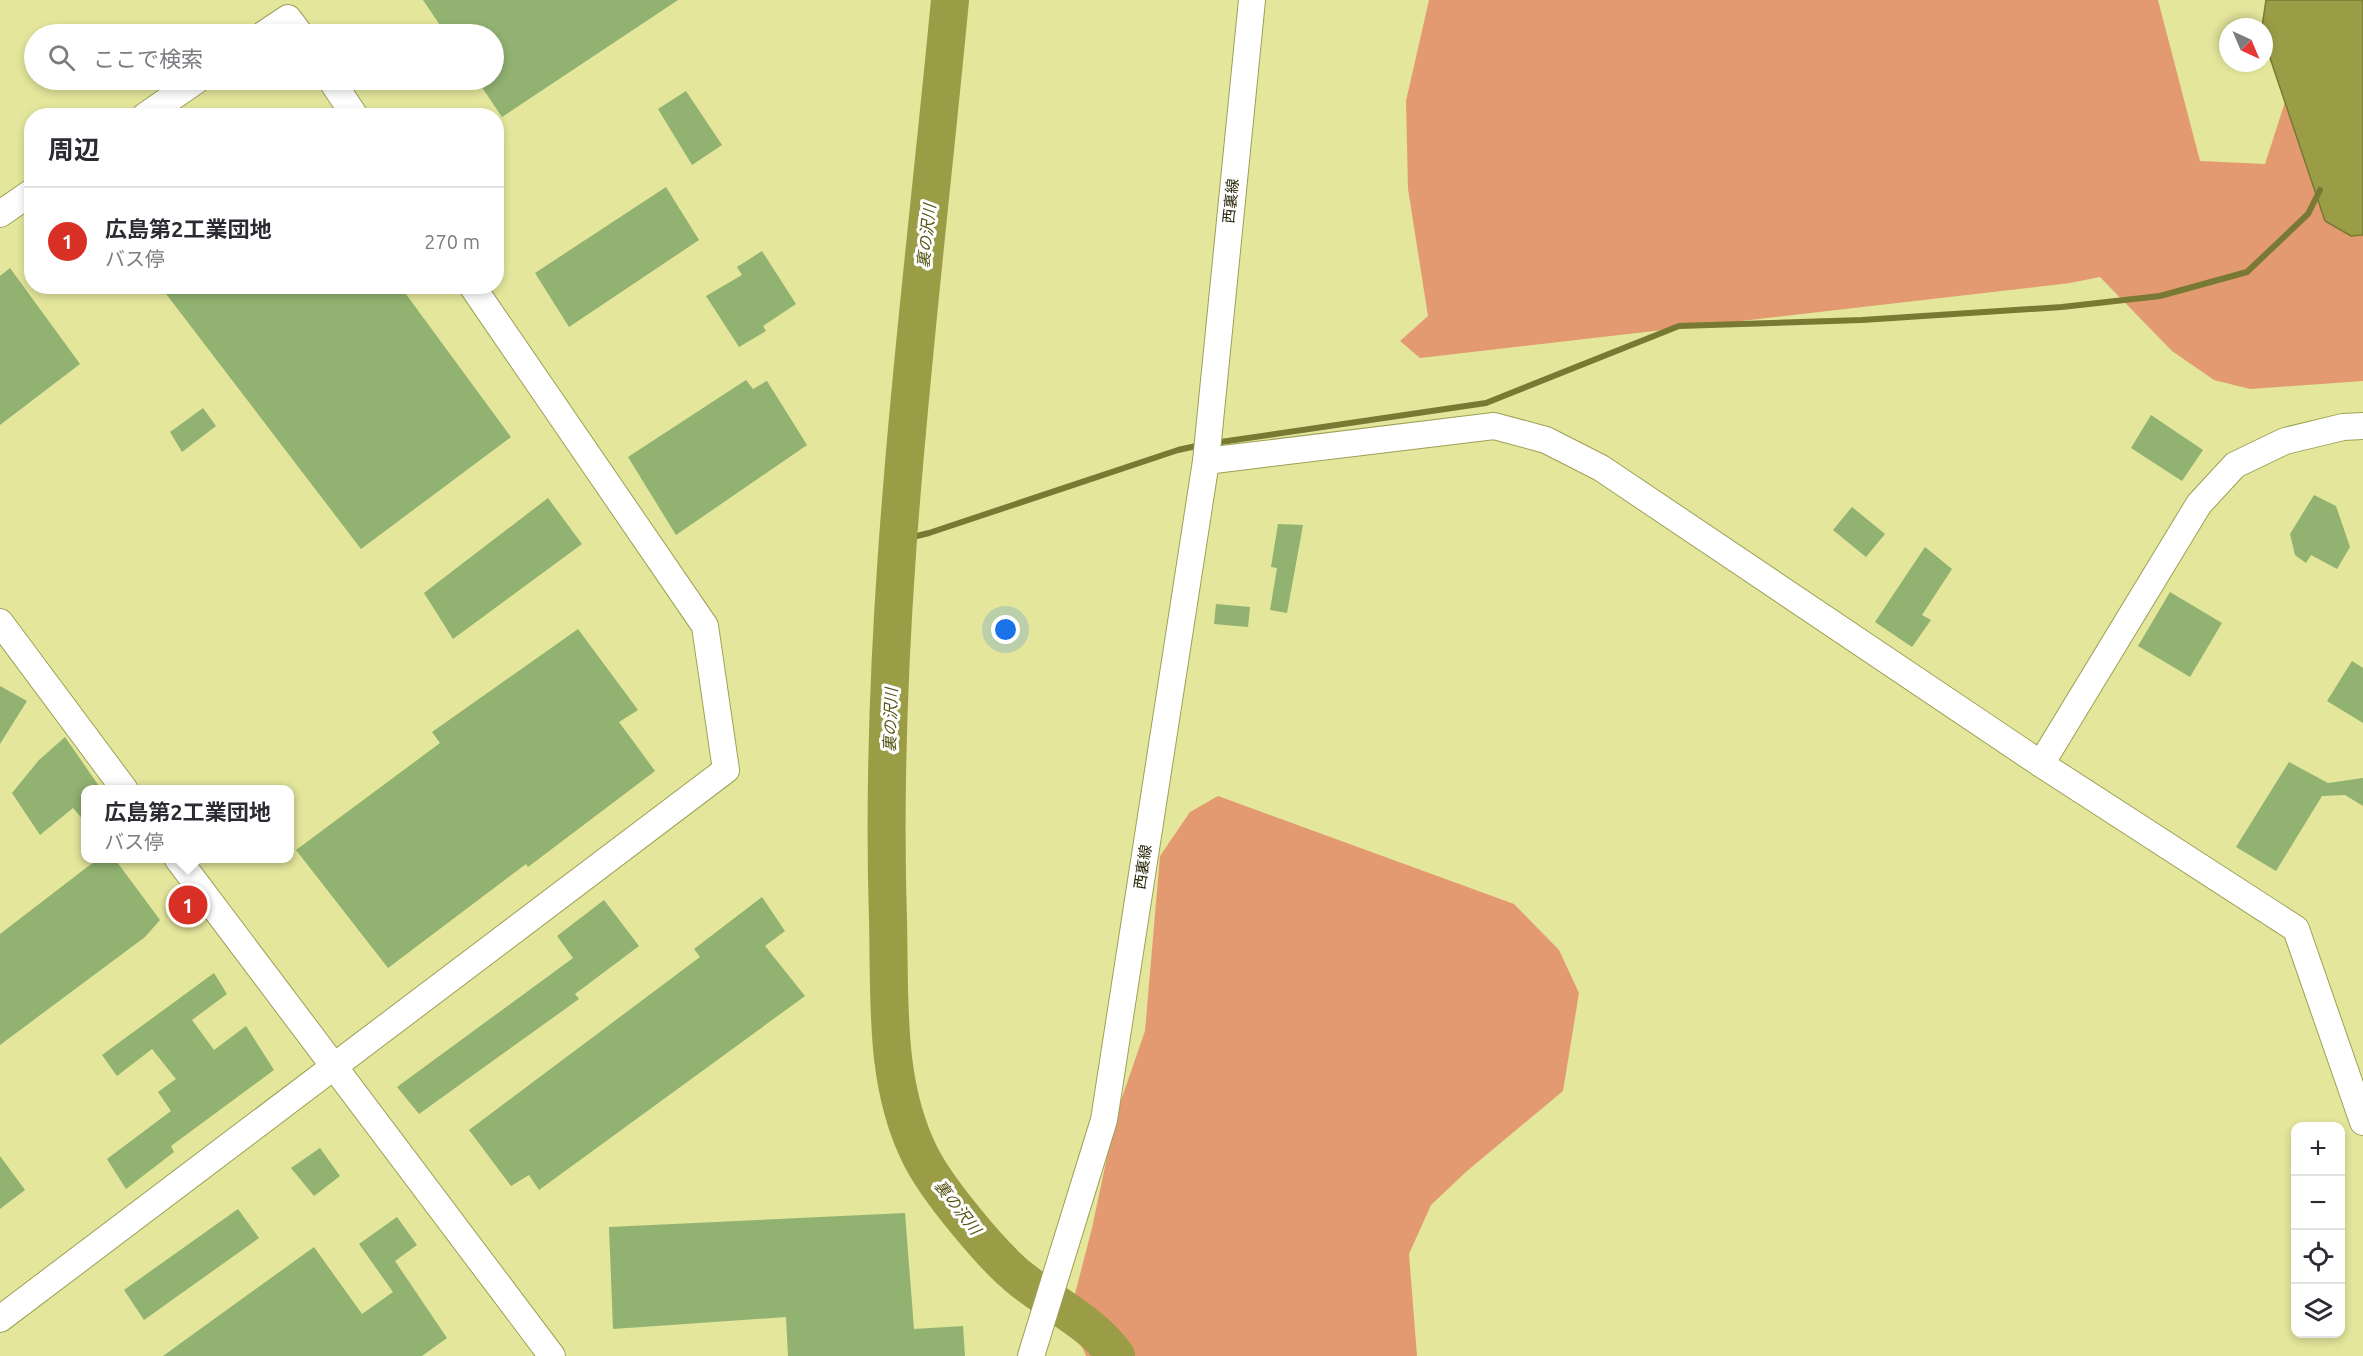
<!DOCTYPE html>
<html lang="ja">
<meta charset="utf-8">
<style>
:root{--surface:#fff;--page:#f7f7f7;--text:#2b2b33;--muted:#7c7c81;--line:#e1e1e2;--accent:#d93025}
body{margin:0;font-family:Ubuntu,"Noto Sans JP",sans-serif;background:var(--page);color:var(--text)}
.controls{position:absolute;right:18px;bottom:18px;display:grid;overflow:hidden;border-radius:12px;box-shadow:0 3px 9px #0003}
.controls button{width:54px;height:54px;display:grid;place-items:center;padding:0;border:0;border-bottom:2px solid var(--line);background:var(--surface);color:var(--text);font:30px sans-serif}
.compass{position:absolute;left:2219px;top:18px;width:54px;height:54px;border-radius:50%;background:var(--surface);box-shadow:0 3px 9px #0003;rotate:136deg}
.you{position:absolute;left:1006px;top:630px;width:21px;height:21px;margin:-15px;border:4px solid #fff;border-radius:50%;background:#1a73e8;box-shadow:0 0 0 9px #1a73e833}
.badge{display:grid;place-items:center;width:39px;height:39px;border-radius:50%;background:var(--accent);color:#fff;font-size:20px;font-weight:700}
.pin{position:absolute;translate:-50% -50%;border:3px solid #fff;box-shadow:0 2px 6px #0006}
.popup{position:absolute;left:81px;top:785px;width:213px;height:78px;box-sizing:border-box;display:grid;place-content:center;border-radius:12px;background:var(--surface);filter:drop-shadow(0 2px 4px #0005);font-size:20px;white-space:nowrap;color:var(--muted)}
.popup b{font-size:22px;color:var(--text)}
.popup::after{content:'';position:absolute;left:50%;top:100%;margin-left:-12px;border:12px solid transparent;border-top-color:var(--surface)}
.list{margin:0;padding:0;list-style:none}
h2{display:flex;justify-content:space-between;align-items:center;height:78px;margin:0;padding:0 24px;font-size:26px}
h2 small{font-size:20px;font-weight:400;color:var(--muted)}
.list li{display:grid;grid-template-columns:39px 1fr auto;gap:18px;align-items:center;box-sizing:border-box;height:108px;padding:0 24px;border-top:2px solid var(--line)}
.list b{display:block;font-size:22px;white-space:nowrap}
.list p{margin:0;font-size:20px;white-space:nowrap;color:var(--muted)}
.list em{font-size:20px;font-style:normal;color:var(--muted)}
.icon{flex:none;width:33px;height:33px;fill:none;stroke:currentColor;stroke-width:2;stroke-linecap:round;stroke-linejoin:round}
.map{position:relative;flex:none;width:2363px;height:1356px;overflow:hidden}
.search{position:absolute;background:var(--surface);box-shadow:0 3px 9px #0003;left:24px;top:24px;width:480px;height:66px;display:flex;align-items:center;gap:15px;box-sizing:border-box;padding:0 21px;border-radius:33px;color:var(--muted);font-size:22px}
.panel{position:absolute;background:var(--surface);box-shadow:0 3px 9px #0003;left:24px;top:108px;width:480px;height:186px;border-radius:24px}
.map>svg:first-child{display:block}
</style>
<div class="map">
<svg width="2363" height="1356" viewBox="0 0 2363 1356">
<rect width="100%" height="100%" fill="#e3e69b"/>
<g fill="#e39a71">
<polygon points="1429,0 2158,0 2200,161 2265,164 2304,43 2363,0 2363,381 2250,389 2214,380 2172,351 2100,277 2070,283 1420,358 1400,341 1428,316 1408,189 1406,101"/>
<polygon points="1218,796 1514,904 1559,950 1579,993 1563,1091 1467,1171 1431,1205 1409,1254 1417,1356 1086,1356 1069,1317 1092,1228 1116,1115 1145,1031 1160,856 1190,812"/>
</g>
<polygon fill="#9a9c46" stroke="#787933" stroke-width="1.5" points="2266,0 2363,0 2363,235 2351,236 2325,221 2264,40 2262,27"/>
<g fill="none" stroke-linecap="round" stroke-linejoin="round">
<g stroke="#787933" stroke-width="6">
<polyline points="1214,443 1486,403 1679,326 1862,320 2062,307 2160,296 2247,272 2308,214 2320,190"/>
<polyline points="896,541 929,533 1178,450 1201,445"/>
</g>
<path stroke="#9a9c46" stroke-width="38" d="M950,0C921,306 878,612 888,920C890,999 884,1083 920,1155C936,1188 992,1256 1021,1279C1053,1305 1092,1322 1116,1356"/>
</g>
<g fill="#91b271">
<polygon points="423,0 678,0 502,117 477,80 494,80 494,34 446,34"/>
<polygon points="686,91 722,145 692,165 658,109"/>
<polygon points="666,187 699,240 569,327 535,273"/>
<polygon points="762,251 796,304 763,326 766,331 739,347 706,296 742,275 737,267"/>
<polygon points="10,268 80,364 0,425 0,276"/>
<polygon points="160,286 400,286 511,437 361,549"/>
<polygon points="746,380 753,389 767,381 807,445 676,535 628,457"/>
<polygon points="203,408 216,426 182,452 170,432"/>
<polygon points="2151,415 2203,450 2182,481 2131,448"/>
<polygon points="2314,495 2336,506 2350,547 2337,569 2311,555 2306,563 2295,555 2290,534"/>
<polygon points="548,498 582,544 453,639 424,593"/>
<polygon points="1852,507 1885,534 1866,557 1833,530"/>
<polygon points="1278,524 1303,525 1287,613 1270,610 1277,568 1271,567"/>
<polygon points="1925,547 1952,569 1922,615 1931,620 1912,647 1875,622"/>
<polygon points="2170,592 2222,623 2190,677 2138,646"/>
<polygon points="1216,604 1250,607 1248,627 1214,624"/>
<polygon points="578,629 638,710 619,722 655,771 528,867 526,864 388,968 296,850 440,743 432,732"/>
<polygon points="2352,661 2363,668 2363,723 2327,701"/>
<polygon points="0,686 27,701 0,744"/>
<polygon points="65,737 101,789 86,789 86,823 73,808 40,835 12,793 39,760"/>
<polygon points="2289,762 2328,783 2363,778 2363,806 2345,795 2322,796 2276,871 2236,847"/>
<polygon points="99,858 114,858 160,920 145,937 0,1045 0,934"/>
<polygon points="762,897 785,931 765,946 805,996 539,1190 529,1175 511,1186 469,1130 700,957 694,949"/>
<polygon points="604,900 639,946 575,994 579,999 419,1114 397,1087 573,958 557,936"/>
<polygon points="214,973 227,994 192,1020 214,1050 246,1026 274,1070 171,1146 174,1152 126,1189 107,1159 171,1111 158,1092 176,1079 152,1049 117,1076 102,1055"/>
<polygon points="320,1148 340,1176 314,1196 291,1168"/>
<polygon points="0,1156 25,1190 0,1209"/>
<polygon points="238,1209 259,1238 144,1320 124,1290"/>
<polygon points="905,1213 914,1329 963,1326 965,1356 788,1356 786,1317 613,1329 609,1227"/>
<polygon points="397,1217 417,1245 395,1261 447,1338 422,1356 163,1356 314,1247 362,1314 393,1292 359,1244"/>
</g>
<g fill="none" stroke-linecap="round" stroke-linejoin="round">
<g stroke="#9ea057" stroke-width="28">
<g id="minor">
<polyline points="264,34 288,18 300,34"/>
<polyline points="331,80 355,116"/>
<polyline points="145,116 197,80"/>
<polyline points="0,214 32,192"/>
<polyline points="1206,461 1494,426 1546,440 1601,468 2041,764 2296,929 2363,1122"/>
<polyline points="0,622 125,790"/>
<polyline points="2041,764 2199,504 2235,465 2285,441 2343,427 2363,426"/>
<polyline points="177,858 552,1356"/>
<polyline points="0,1319 726,770 705,626 472,286"/>
<polyline points="1031,1356 1104,1120 1206,461 1252,0"/>
</g>
</g>
<use href="#minor" stroke="#fff" stroke-width="26"/>
</g>
<g text-anchor="middle" stroke-width="6" stroke-linejoin="round" paint-order="stroke">
<g font-size="15" fill="#272708" stroke="#fff">
<text transform="translate(1231 201) rotate(-84)" y="5">西裏線</text>
<text transform="translate(1143 867) rotate(-81)" y="5">西裏線</text>
</g>
<g font-size="16" font-style="italic" fill="#565717" stroke="#fff">
<text transform="translate(926 236) rotate(-84)" y="6">裏の沢川</text>
<text transform="translate(890 720) rotate(-88)" y="6">裏の沢川</text>
<text transform="translate(958 1207) rotate(52)" y="6">裏の沢川</text>
</g>
</g>
</svg>
<div class="controls">
<button>+</button>
<button>−</button>
<button><svg class="icon" aria-label="locate" viewBox="0 0 24 24"><circle cx="12" cy="12" r="6"/><path d="M12 2v4M12 18v4M2 12h4M18 12h4"/></svg></button>
<button><svg class="icon" aria-label="layers" viewBox="0 0 24 24"><path d="M12 4l9 5-9 5-9-5zM3 14l9 5 9-5"/></svg></button>
</div>
<svg class="compass" viewBox="-18 -18 36 36"><path d="M0-13l5 13h-10z" fill="#e53935"/><path d="M0 13l5-13h-10z" fill="#7c7c81"/></svg>
<div class="you"></div>
<div class="pin badge" style="left:188px;top:905px">1</div>
<div class="popup"><b>広島第2工業団地</b>バス停</div>
<div class="search"><svg class="icon" aria-label="search" viewBox="0 0 24 24"><circle cx="10" cy="10" r="6"/><path d="M15 15l6 6"/></svg>ここで検索</div>
<section class="panel">
<h2>周辺<small></small></h2>
<ul class="list">
<li><span class="badge">1</span><div><b>広島第2工業団地</b><p>バス停</p></div><em>270 m</em></li>
</ul>
</section>
</div>
